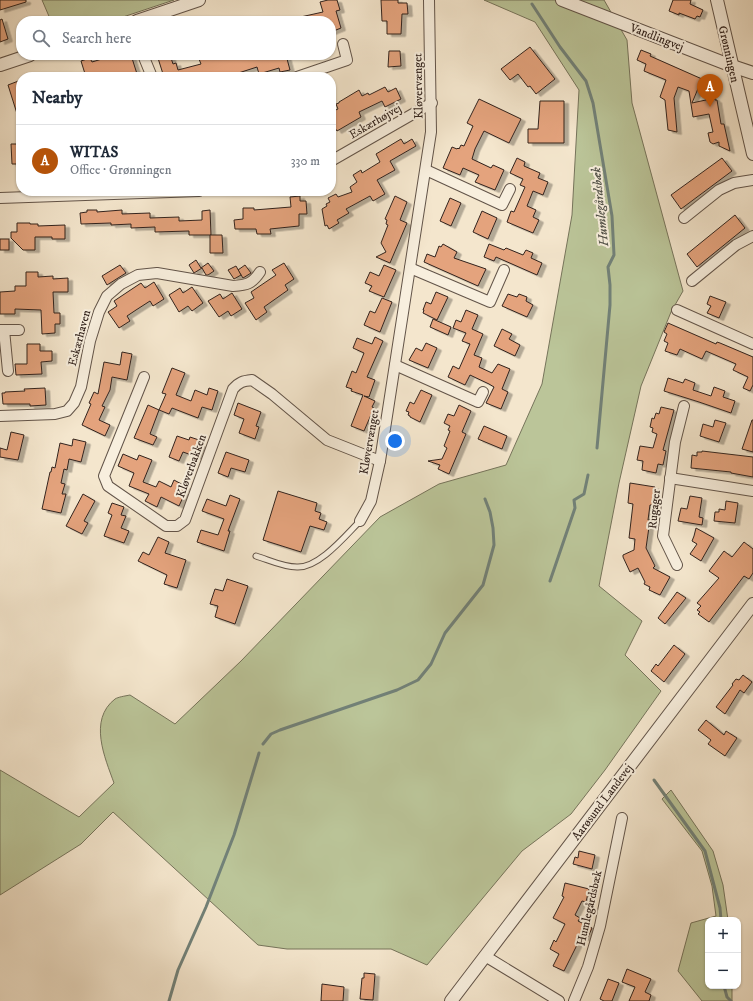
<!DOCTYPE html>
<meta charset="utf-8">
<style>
:root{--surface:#fff;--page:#f6f6f7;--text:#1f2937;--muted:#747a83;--line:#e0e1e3;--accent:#b45309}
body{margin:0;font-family:"IM FELL DW Pica",serif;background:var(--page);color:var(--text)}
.controls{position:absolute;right:12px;bottom:12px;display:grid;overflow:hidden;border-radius:8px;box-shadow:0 1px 3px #0004}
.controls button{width:36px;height:36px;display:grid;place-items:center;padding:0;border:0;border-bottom:1px solid var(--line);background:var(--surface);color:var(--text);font:20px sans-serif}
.you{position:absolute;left:395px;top:441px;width:14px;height:14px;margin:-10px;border:3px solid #fff;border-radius:50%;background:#1a73e8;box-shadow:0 0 0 6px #1a73e833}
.badge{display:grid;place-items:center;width:26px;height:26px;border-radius:50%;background:var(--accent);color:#fff;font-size:13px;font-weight:700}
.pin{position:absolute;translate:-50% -33px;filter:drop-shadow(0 1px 2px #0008)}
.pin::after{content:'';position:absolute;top:21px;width:14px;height:12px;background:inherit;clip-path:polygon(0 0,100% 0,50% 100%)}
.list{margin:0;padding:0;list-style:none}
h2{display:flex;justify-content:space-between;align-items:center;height:52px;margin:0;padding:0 16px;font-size:17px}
h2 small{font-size:13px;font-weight:400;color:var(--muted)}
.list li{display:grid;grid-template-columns:26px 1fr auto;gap:12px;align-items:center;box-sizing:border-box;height:72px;padding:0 16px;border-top:1px solid var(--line)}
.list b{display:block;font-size:15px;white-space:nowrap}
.list p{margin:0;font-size:13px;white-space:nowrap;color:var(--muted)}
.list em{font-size:13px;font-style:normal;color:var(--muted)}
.icon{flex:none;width:22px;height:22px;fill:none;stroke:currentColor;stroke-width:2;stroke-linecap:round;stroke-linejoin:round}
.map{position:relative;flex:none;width:753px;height:1001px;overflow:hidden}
.search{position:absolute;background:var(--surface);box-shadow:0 1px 3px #0004;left:16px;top:16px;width:320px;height:44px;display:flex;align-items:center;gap:10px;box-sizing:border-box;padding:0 14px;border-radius:16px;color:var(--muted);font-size:15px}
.panel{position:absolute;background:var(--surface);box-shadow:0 1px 3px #0004;left:16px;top:72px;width:320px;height:124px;border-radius:16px}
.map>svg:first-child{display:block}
</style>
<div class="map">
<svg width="753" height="1001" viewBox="0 0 753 1001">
<defs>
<filter id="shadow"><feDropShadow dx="4.5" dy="2.5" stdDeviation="0" flood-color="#0004"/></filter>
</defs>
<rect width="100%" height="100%" fill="#f4e6cd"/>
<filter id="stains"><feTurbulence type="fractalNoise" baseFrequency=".005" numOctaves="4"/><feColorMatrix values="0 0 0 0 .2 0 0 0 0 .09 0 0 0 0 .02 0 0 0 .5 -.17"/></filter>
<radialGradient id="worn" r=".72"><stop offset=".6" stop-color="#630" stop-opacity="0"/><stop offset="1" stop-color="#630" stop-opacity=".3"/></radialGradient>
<g fill="#bbc599" stroke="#76745b">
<polygon points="42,0 174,0 111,21 51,21"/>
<path d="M484,0H604L627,40L632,103L683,291L671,312L641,386L619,483L599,586L642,621L625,655L661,691L605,770L571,814L522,851L427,965L391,949H287L258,945L113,812L81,844L0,895V770L79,817L114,783C105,758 88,720 115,699C118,697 125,696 130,695L175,724L241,661L380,517L439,484L506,465L542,384L572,215L579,90L535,22Z"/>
<polygon points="671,790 713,851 723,885 728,920 708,920 708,986 732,986 732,1001 702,1001 678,971 691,923 716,916 712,886 702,851 662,799"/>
</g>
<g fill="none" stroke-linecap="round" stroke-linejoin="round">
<g stroke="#728178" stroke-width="3">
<polyline points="532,4 560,47 586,81 593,103 612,216 614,255 608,267 610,285 610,305 597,448"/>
<polyline points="550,581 575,508 574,500 584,494 588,475"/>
<polyline points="263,744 271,734 280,730 397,690 418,680 431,664 445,633 483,585 494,545 493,528 490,512 485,499"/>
<polyline points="654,780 705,851 720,908 721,920"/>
<polyline points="724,986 727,997 731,1001"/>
<polyline points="169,1001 178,970 206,907 234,835 259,753"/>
</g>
</g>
<g fill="#e4a37d" stroke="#32231d" filter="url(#shadow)">
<polygon points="0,0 26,0 26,2 0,10"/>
<polygon points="328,0 337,0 340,10 336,11 341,28 331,32 331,21 297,21 296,18 323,12 320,2"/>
<polygon points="381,0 398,0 398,3 407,3 408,14 402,14 401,34 387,34 387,21 382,21"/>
<polygon points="673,0 691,0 690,4 703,10 700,17 697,16 695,19 679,13 679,15 669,11"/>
<polygon points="2,19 8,39 0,42 0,20"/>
<polygon points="530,47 555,79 536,94 530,86 528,87 518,74 510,80 501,69"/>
<polygon points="641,50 651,54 650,56 702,79 692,103 715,98 715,100 717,100 721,124 724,124 730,151 719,146 719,142 713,144 710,142 708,133 713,132 709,114 693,117 689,91 678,87 674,98 677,132 668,130 665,100 660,97 666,80 644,71 646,64 637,60"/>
<polygon points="389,51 400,51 401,66 388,67"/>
<polygon points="115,55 131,55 138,77 86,77 81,61 90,58 92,62"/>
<polygon points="157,55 170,55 173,64 176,63 178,70 201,64 199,59 211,55 227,55 228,57 238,55 286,55 290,70 280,72 279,68 259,74 257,67 226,77 162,77 162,75 163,74"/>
<polygon points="21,80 21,120 19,120 8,85"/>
<polygon points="385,87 388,92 396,88 401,99 385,107 382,101 359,112 361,117 337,131 331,122 331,112 338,109 336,104 339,103 339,102 359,90 362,96 368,93 369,95"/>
<polygon points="479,99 521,119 509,143 484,131 475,149 472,159 491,168 493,165 504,170 495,190 475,182 479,175 463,168 460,175 443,168 452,147 457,149 458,148 459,149 461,145 464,146 473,126 467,123"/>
<polygon points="540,101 564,101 564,143 528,143 528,129 538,129"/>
<polygon points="401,139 404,144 412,139 416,146 390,161 395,170 377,180 385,194 373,201 370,196 346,209 349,213 337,220 339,223 329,229 327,225 325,226 322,209 327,206 326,204 330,202 328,198 336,194 338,197 352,192 350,187 357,182 353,175 361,170 362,173 380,162 376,154"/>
<polygon points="11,144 21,144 21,164 12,164"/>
<polygon points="517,158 525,162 524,166 540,173 538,178 548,182 543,195 533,191 527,206 536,210 533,217 539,220 533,233 507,222 511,211 514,212 525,187 520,185 523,179 510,173"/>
<polygon points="722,158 732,171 681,209 671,195"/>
<polygon points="300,196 300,201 306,201 307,214 299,214 299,226 270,229 271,234 257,234 256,229 235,229 234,220 243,219 243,208 254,208 254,210 291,207 290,197"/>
<polygon points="395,196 407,202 400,220 407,223 390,263 376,257 386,252 381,243 388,225 386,224 387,220 385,219"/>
<polygon points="450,198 461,203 451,226 440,221"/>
<polygon points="87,210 97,210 97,212 122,210 122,214 150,213 150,218 179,217 179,221 202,220 202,211 210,210 211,235 189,235 189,231 155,232 155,227 131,228 131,224 111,225 111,223 81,224 80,213 87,212"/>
<polygon points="482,211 497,218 488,239 473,232"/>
<polygon points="735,215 745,228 697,267 687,254"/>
<polygon points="17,223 30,223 30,224 38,224 38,226 65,225 65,239 52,239 52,237 35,237 35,250 23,250 11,238 11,232 17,232"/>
<polygon points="210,235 222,235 223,253 210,253"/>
<rect x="0" y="239" width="9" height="11"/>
<polygon points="443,244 457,252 454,258 486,269 478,286 424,262 427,254 435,257 439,246 441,247"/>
<polygon points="489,244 504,250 506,248 523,255 526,250 533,253 531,258 542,263 537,275 496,257 494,261 484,257"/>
<polygon points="196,260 201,268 208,263 214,271 208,275 206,275 202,268 194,273 189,265"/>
<polygon points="284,263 294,279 285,285 288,290 264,307 267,312 256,320 245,303 254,298 251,292 276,275 272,270"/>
<polygon points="120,265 126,273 107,285 102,276"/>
<polygon points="245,265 251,273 243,278 238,270"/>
<polygon points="384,265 396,270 384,297 369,291 372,286 365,283 370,272 379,276"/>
<polygon points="236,266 241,275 234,279 228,270"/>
<polygon points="26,272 38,272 38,277 53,276 53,279 68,278 68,292 53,292 54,313 60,313 60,324 55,324 55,333 42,334 41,310 15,309 15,314 0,314 0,292 15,291 15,286 26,286"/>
<polygon points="154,282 164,299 153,306 150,301 136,310 127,316 130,321 119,328 108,312 117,306 114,301 141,283 145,288"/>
<polygon points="192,287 203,303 192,311 188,306 179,312 169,295 180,288 183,293"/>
<polygon points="436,292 448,297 437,320 423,313 424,310 423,310 426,302 431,304"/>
<polygon points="232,293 242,309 231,316 228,311 219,317 208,301 220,294 223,299"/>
<polygon points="508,294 517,297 519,294 527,297 526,301 533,305 527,317 502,306"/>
<polygon points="710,296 726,302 719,318 707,313 711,306 707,304"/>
<polygon points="382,298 392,302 380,332 364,325 370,311 375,313"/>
<polygon points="466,310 478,315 472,329 483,334 474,355 482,358 479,367 492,373 498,364 510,369 502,389 508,392 501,409 486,403 494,387 489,384 470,375 465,385 448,377 453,366 459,369 470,344 462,341 466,333 453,328 456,320 461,322"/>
<polygon points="433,319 451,327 448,335 430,327"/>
<polygon points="668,323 716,344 717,342 720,343 753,357 753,385 750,391 743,388 748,377 733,370 736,364 706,351 702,359 680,349 677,355 665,351 668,343 664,341 667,334 664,332"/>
<polygon points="502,329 512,334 509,339 520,345 515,356 494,346"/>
<polygon points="375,337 383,341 367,377 375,380 369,397 364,396 375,401 372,407 374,408 364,431 351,426 363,395 351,391 352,389 346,387 352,371 356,373 364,353 353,348 357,338 372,344"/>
<polygon points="426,343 437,348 428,368 409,360 416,348 422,351"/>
<polygon points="27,344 40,344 40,351 52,351 52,361 41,362 42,374 16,375 15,364 27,364"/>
<polygon points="122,352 132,354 127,380 112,377 110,390 102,406 105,407 99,420 110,425 105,436 82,425 91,404 89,403 94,392 98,394 104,362 120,365"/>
<polygon points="172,368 185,373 176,395 191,401 195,390 207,395 209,388 218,391 212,410 202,407 198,418 172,408 169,414 159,410 166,394 162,393"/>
<polygon points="668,378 683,383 685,379 695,383 693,390 711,396 714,387 725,391 723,397 735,401 731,413 699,402 664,391"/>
<polygon points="45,388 46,405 30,406 30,404 3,404 2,393 5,393 5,392 25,391 24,389"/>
<polygon points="421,390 432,395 420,422 410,417 410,416 408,415 409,412 406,411 410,402 414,404"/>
<polygon points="238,403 261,412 256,426 259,427 255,439 239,433 244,419 234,415"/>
<polygon points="148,405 159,410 150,434 157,437 153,445 134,438"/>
<polygon points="459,405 471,411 462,432 466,434 449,474 438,469 440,465 428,461 442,459 447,448 444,446 450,431 448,430 450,426 444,423 448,414 454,416"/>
<polygon points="661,407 674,410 663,450 666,451 663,465 658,464 656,473 642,470 643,461 637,460 640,446 653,448 657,434 652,432 653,428 650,427 652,418 654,419 656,413 659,414"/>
<polygon points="715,420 726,423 719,442 700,436 703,424 713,427"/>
<polygon points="752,420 753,420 753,452 742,449"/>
<polygon points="484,426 507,436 502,449 478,439"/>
<polygon points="11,432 24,435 18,460 0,457 0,448 7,450"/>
<polygon points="177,436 189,440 190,437 199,440 198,443 202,445 197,457 183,452 179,461 169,457"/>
<polygon points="73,439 86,442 81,462 69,459 67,470 64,469 61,483 65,484 62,494 66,494 61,513 42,509 50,472 51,472 52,467 55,468 60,443 72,446"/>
<polygon points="702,451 753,457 753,477 731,473 731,472 691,468 692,455 697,456 697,452 702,452"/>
<polygon points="226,452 249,460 245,472 231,468 228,477 218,473"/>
<polygon points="123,454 137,460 139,455 152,460 143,482 156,487 159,481 171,487 174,480 185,486 182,492 185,493 179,506 161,497 157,507 145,501 149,494 129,486 134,473 118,466"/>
<polygon points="630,483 655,487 653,505 650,505 648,520 650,520 646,548 655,566 653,568 670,577 660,595 649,590 650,587 644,584 645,582 638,568 630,572 623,557 623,555 634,550 635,539 629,538 633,504 628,503"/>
<polygon points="278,491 317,503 315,511 321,513 319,519 327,522 324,530 310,526 301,552 263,540"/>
<polygon points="83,494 95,501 84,521 88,523 82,534 66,526"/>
<polygon points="230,495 240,499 228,531 230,531 224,551 197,542 201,530 218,535 224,519 202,511 207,499 226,506"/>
<polygon points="690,496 702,498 699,517 703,518 702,525 678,521 681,508 687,509"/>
<polygon points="726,501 738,503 735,523 714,521 715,512 719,512 719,509 725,510"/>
<polygon points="112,503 124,507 121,515 126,516 121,528 129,531 124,543 104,536 112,515 108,513"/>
<polygon points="696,528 714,538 701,561 690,554 697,544 692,541 694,536"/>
<polygon points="158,537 169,542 165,553 186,560 177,588 164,584 167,575 138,561 143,552 149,555"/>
<polygon points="744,542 753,549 753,573 749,579 744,576 709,622 698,614 700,612 697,610 701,606 697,603 719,578 709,571 724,551 732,557"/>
<polygon points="227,579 248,586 235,624 215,617 218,606 210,604 215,589 223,591"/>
<polygon points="677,592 686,598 665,624 658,618"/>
<polygon points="674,645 685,654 664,682 651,671 656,664 658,666"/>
<polygon points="743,675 752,682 744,693 740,690 725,714 716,707 733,685 732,684 736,679 739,680"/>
<polygon points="706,720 724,735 726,731 737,738 725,756 708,744 711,740 698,730"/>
<polygon points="579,851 595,855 592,869 573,864 575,857 578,858"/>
<polygon points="565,883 589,889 586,902 582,901 575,915 580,918 578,921 592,928 587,939 581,937 564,971 553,966 559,954 550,949 554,940 556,942 565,924 553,918 564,897 562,896"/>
<polygon points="627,969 651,979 645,992 651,995 649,1001 629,1001 635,987 622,982"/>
<polygon points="364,973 375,974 373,1000 360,999 362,978 364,978"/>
<polygon points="608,979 619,983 612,1001 604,1001 600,999"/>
<polygon points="322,984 344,987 343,1001 321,1001"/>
</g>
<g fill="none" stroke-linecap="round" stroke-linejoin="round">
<g stroke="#625449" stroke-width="7">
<path id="service" d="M256,556C269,560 283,567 297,567C319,568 345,536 360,521"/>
</g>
<g stroke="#625449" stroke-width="12">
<g id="minor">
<polyline points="143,55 152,77"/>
<polyline points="297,77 347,60 343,44"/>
<polyline points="331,161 432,103"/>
<polyline points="426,170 502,205 510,189"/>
<polyline points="0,198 199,191"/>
<polyline points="684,218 719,190 734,183 753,180"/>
<polyline points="410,268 490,302 504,270"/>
<polyline points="692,281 736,245 753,236"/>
<polyline points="677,310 753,344"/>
<polyline points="0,330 19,330"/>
<polyline points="4,330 8,371"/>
<polyline points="395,365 478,402 483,392"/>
<path d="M144,377L104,476L108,486L166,526H177L185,520L233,389C239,382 243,381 252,380L272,394L327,440L380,461"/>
<path d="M0,416L55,414L67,411L74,403L81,387L90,341L99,312L107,296L121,284L138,275L157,273L233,286C247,285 252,284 260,272"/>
<polyline points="670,478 753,491"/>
<polyline points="360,521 371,501 380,461 431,132 429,0"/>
<polyline points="677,565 663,536 675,442 684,406"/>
<polyline points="485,956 559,1001"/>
<polyline points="574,1001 588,967 600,926 622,818"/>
</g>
</g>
<g stroke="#625449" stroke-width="14">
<g id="tertiary">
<polyline points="562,0 732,66 753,73"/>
<polyline points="717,0 753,154"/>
<polyline points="137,21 199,0"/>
<polyline points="0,65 30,55"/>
<polyline points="451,1001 753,604"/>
</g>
</g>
<use href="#service" stroke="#f8efde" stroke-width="5"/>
<use href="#minor" stroke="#f8efde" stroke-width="10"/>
<use href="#tertiary" stroke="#f8efde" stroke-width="12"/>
</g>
<g text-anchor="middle" stroke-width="4" stroke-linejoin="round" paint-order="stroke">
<g font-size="12" fill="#32231d" stroke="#f8efde">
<text transform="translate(657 37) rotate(21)" y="4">Vandlingvej</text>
<text transform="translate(729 54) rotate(77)" y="4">Grønningen</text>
<text transform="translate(418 86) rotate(-91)" y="4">Kløvervænget</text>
<text transform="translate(375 121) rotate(-30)" y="4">Eskærhøjvej</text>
<text transform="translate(79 338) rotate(-75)" y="4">Eskærhaven</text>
<text transform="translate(369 442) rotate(-80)" y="4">Kløvervænget</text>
<text transform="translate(191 466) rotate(-70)" y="4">Kløverbakken</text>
<text transform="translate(654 509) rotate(-84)" y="4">Rugager</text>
<text transform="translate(602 802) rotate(-53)" y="4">Aarøsund Landevej</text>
<text transform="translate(589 908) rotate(-77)" y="4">Humlegårdsbæk</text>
</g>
<g font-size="13" font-style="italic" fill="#52524a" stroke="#f8efde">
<text transform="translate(599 207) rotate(-96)" y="5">Humlegårdsbæk</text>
</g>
</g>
<rect width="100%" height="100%" filter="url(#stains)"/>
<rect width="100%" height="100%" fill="url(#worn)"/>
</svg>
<div class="controls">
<button>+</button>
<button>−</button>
</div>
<div class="you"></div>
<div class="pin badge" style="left:710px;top:107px">A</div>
<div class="search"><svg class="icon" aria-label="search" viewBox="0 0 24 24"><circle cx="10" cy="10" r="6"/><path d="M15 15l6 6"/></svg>Search here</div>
<section class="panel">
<h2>Nearby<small></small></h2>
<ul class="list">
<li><span class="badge">A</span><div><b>WITAS</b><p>Office · Grønningen</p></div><em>330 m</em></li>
</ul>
</section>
</div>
